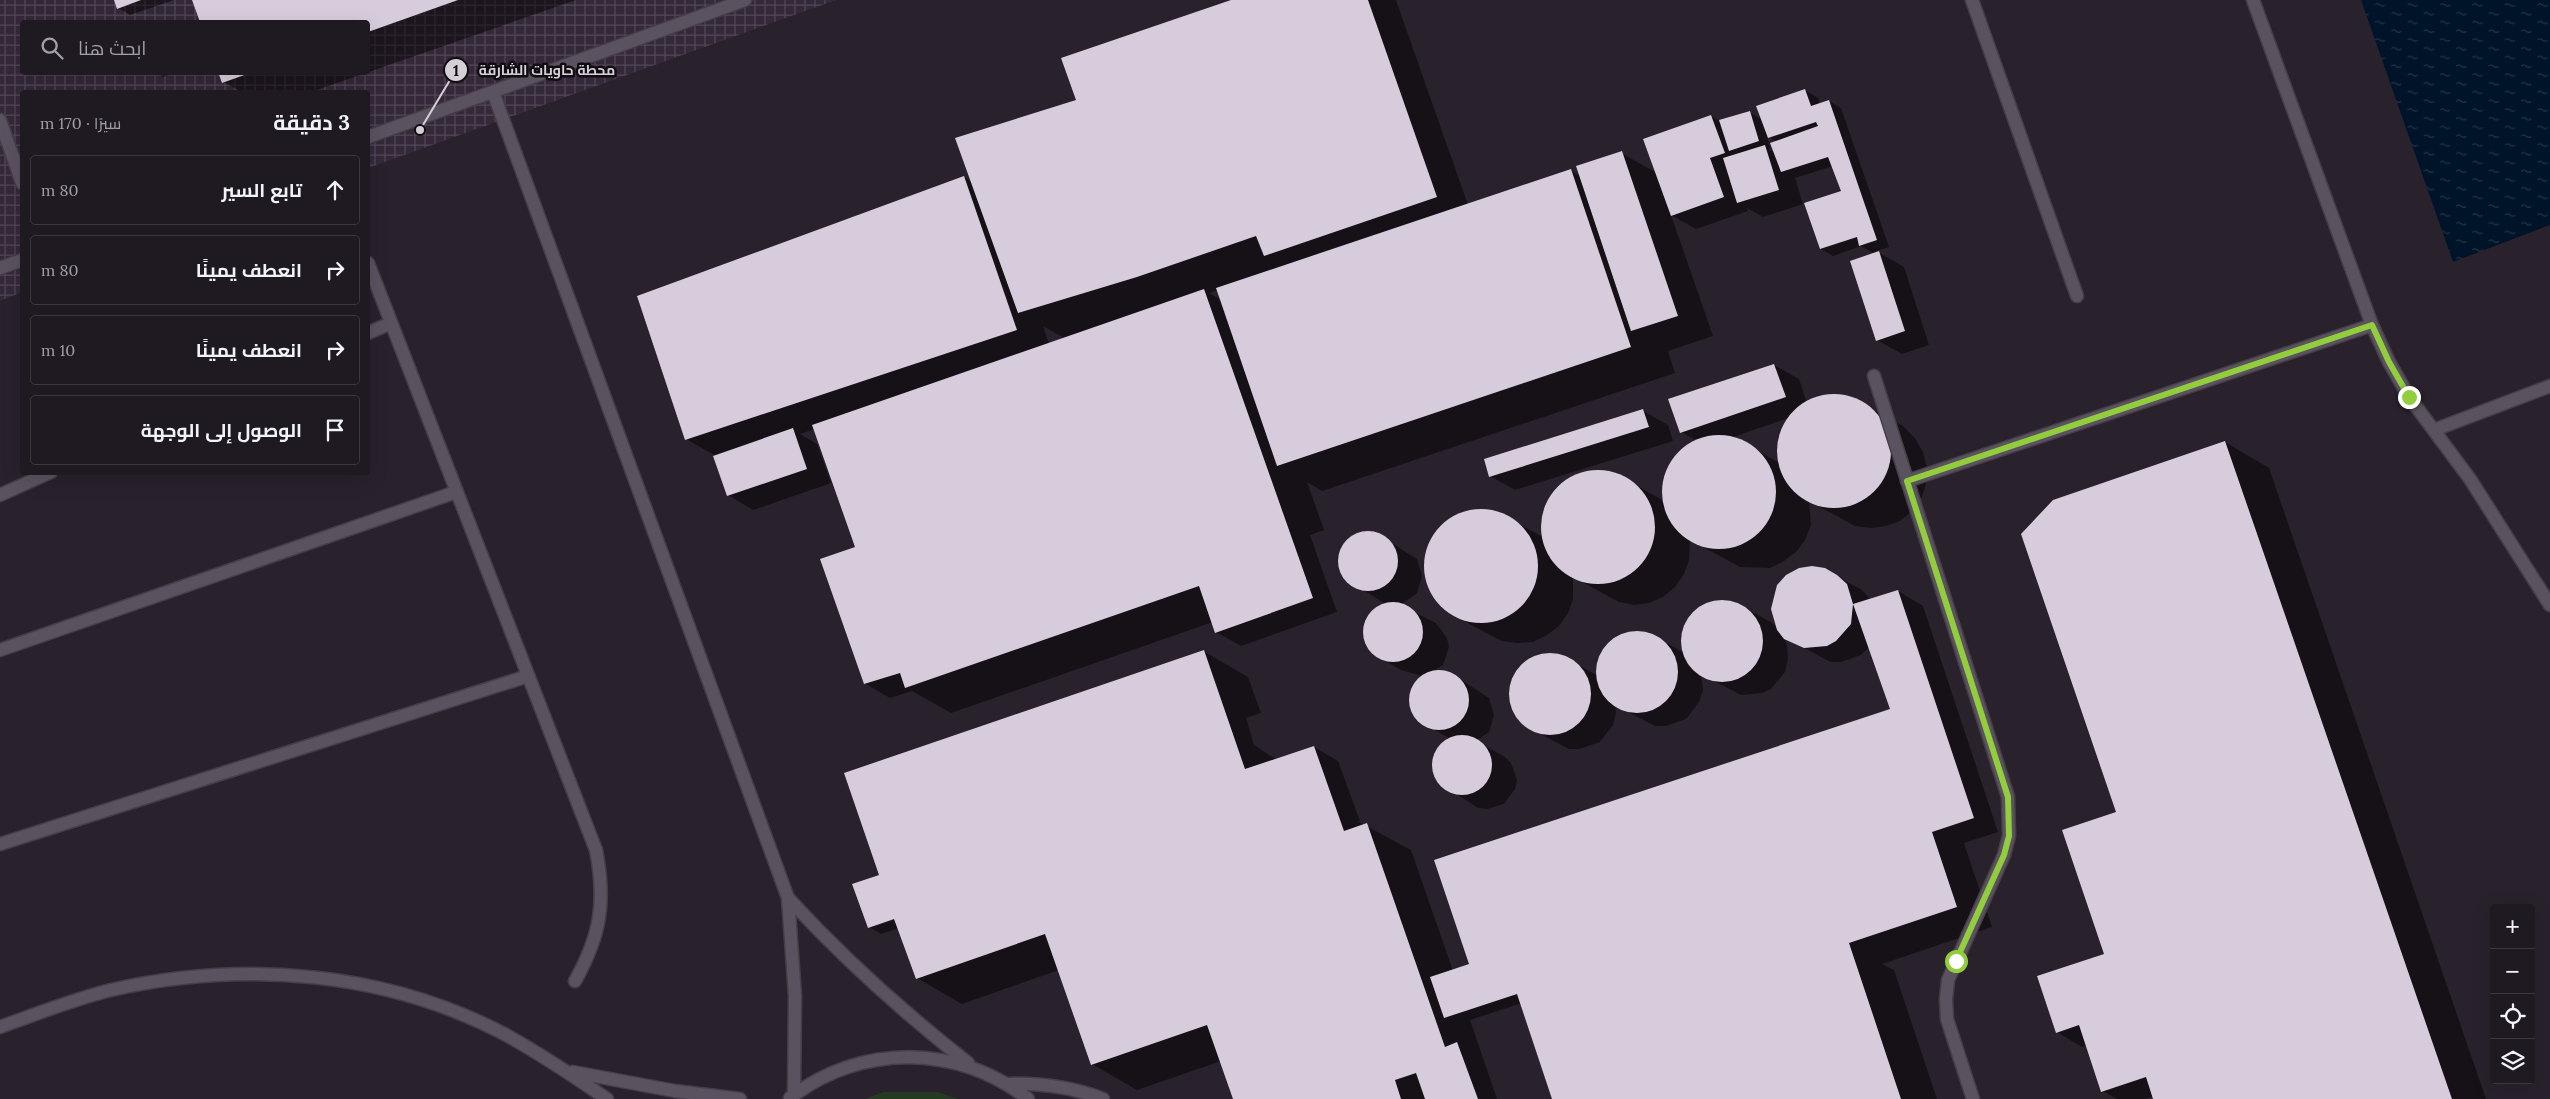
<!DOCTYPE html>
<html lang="ar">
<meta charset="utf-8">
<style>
:root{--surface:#1f1921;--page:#27222a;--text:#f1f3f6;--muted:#a1a0a5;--line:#3c383f}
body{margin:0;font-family:Lora,Cairo,serif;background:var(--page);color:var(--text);direction:rtl}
.controls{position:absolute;right:15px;bottom:15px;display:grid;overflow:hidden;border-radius:5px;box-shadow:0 5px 20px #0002}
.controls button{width:45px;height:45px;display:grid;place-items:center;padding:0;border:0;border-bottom:1px solid var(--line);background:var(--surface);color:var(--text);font:25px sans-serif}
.stop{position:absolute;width:15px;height:15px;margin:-11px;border:4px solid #92cd3e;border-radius:50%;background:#fff}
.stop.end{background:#92cd3e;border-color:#fff;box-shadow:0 1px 5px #0008}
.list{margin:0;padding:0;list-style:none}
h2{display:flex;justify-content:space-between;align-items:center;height:65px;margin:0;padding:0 20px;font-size:21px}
h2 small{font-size:16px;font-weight:400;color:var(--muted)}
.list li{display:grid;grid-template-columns:32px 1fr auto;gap:15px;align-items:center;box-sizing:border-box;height:70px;margin:0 10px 10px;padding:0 10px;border:1px solid var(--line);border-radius:5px}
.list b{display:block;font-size:19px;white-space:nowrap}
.list em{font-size:16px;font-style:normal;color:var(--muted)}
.icon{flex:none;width:28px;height:28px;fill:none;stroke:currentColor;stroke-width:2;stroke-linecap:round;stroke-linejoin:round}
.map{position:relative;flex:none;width:2550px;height:1099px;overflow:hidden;direction:ltr}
.search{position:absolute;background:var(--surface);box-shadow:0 5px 20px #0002;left:20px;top:20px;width:350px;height:55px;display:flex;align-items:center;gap:12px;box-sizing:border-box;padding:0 18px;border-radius:5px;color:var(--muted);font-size:19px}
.panel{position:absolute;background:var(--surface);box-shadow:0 5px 20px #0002;left:20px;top:90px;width:350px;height:385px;border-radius:5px;direction:rtl}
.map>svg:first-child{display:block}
</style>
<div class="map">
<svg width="2550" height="1099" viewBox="0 0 2550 1099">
<defs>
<pattern id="industrial-grid" width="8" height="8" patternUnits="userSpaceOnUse" patternTransform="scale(1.25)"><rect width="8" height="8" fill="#352939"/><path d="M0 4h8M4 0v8" fill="none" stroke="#514755"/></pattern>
<pattern id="water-ripples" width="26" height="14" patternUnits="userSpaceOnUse" patternTransform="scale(1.25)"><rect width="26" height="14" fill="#001429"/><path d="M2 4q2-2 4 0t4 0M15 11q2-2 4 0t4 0" fill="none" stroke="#243547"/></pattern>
</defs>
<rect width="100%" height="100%" fill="#29212c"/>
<path fill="url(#industrial-grid)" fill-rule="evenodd" d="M0,0H836L368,168V92H22V292L0,301ZM22,22H368V72H22Z"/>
<polygon fill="#243b21" points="883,1092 938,1092 958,1099 865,1099"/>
<polygon fill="url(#water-ripples)" points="2361,0 2550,0 2550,225 2453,262"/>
<g fill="#0007" fill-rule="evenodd">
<polygon points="115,0 174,0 130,15 118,8"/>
<polygon points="194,0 576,0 311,92 242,92 223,82 220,72 368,72 368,22 202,22"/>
<path d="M1235,0H1396L1468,205L1571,171L1580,176L1621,153L1657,173L1711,116L1720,121L1749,112L1763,120L1805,90L1818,98L1820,104L1829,101L1841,108L1889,247L1876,251L1904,267L1929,345L1902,354L1877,340L1875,254L1861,246L1833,256L1821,249L1842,192L1833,166L1795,178L1803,204L1763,217L1747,208L1748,211L1696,229L1671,215L1713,336L1668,351L1675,373L1322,491L1307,482L1324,530L1310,535L1337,612L1241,646L1216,632L1213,622L951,713L912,691L890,698L866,684L821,560L857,548L815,429L800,434L817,444L831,483L753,510L728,495L716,456L686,439L964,177L972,182L1077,101ZM1767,136L1777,142L1775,153L1768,149L1770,148ZM1218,290L1221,300L1209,293ZM1043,326L1064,338L1049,344Z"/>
<polygon points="156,72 177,72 163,77"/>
<path d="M1774,365L1799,379L1807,403L1818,398L1834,395L1851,398L1903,426L1914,437L1923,452L1927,467L1926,484L1921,499L1912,511L1900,521L1886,526L1871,528L1855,526L1809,501L1811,525L1805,540L1796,552L1784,561L1770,568L1740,567L1690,540L1689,560L1684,574L1675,587L1663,597L1649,603L1634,605L1619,602L1573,577V599L1568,613L1559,626L1547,635L1533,642L1517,643L1502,641L1488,634L1451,614L1440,604L1431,591L1426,576V561L1430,545L1438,531L1450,520L1465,512L1482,510L1498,513L1545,538L1542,522L1546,506L1555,492L1567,480L1582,473L1598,471L1614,473L1664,501L1663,487L1667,471L1676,457L1688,445L1697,441L1681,432ZM1789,418L1782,430L1778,446L1779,463L1750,446L1730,438Z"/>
<polygon points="1643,411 1668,425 1673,441 1515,490 1490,476"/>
<polygon points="2225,442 2269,468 2486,1099 2155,1099 2154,1096 2145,1099 2117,1099 2103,1091 2087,1045 2082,1047 2057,1032 2107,957 2118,812"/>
<polygon points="1368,532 1377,534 1417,559 1422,576 1417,593 1400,605 1436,623 1447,638 1449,647 1443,665 1432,672 1449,672 1489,698 1494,715 1489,732 1476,741 1505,757 1511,763 1517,780 1515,789 1504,804 1487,809 1478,808 1438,782 1433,765 1439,747 1451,739 1422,723 1411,708 1410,699 1416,682 1422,676 1401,670 1376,656 1365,640 1366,623 1376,608 1390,604 1384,603 1344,578 1339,560 1341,551 1351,537"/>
<path d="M1836,576L1862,590L1871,600L1898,591L1923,606L1998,832L1964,843L1992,927L1882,964L1894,970L1937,1099H1554L1522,1003L1470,1020L1497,1099H1234L1221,1061L1137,1090L1092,1064L1059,970L962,1004L917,978L899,928L881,934L869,927L879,876L1203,651L1248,677L1261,713L1246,718L1254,745L1277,760L1314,747L1338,761L1360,821H1357L1411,850L1453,971L1470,965L1891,710L1869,647L1861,655L1841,662H1830L1783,636L1787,645L1788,659L1785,672L1771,689L1762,693L1741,695L1701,674L1703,690L1699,702L1686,719L1666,726H1655L1615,705L1616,713L1613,725L1600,742L1579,749H1569L1533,730L1517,717L1512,707L1511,685L1516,673L1525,663L1537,656L1550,654L1563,656L1596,675L1598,662L1603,650L1612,640L1623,634L1636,631L1649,633L1684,653L1683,631L1689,619L1697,609L1708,603L1722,600L1735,602L1772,623L1779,630ZM900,915V918L876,926V924Z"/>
</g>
<g fill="#d7ccdb">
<polygon points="114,0 141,0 117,9"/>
<polygon points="192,0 458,0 368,32 368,22 200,22"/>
<polygon points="1231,0 1368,0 1437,197 1264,256 1256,236 1137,277 1018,313 955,138 1076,100 1061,58"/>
<polygon points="218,72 250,72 250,73 222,83"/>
<polygon points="1805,89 1811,106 1829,100 1877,240 1859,246 1857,237 1820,249 1804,203 1841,191 1828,157 1781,172 1770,143 1818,126 1816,122 1768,138 1756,106"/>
<polygon points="1750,111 1759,141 1729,151 1719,120"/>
<polygon points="1711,115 1725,153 1710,158 1724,197 1671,216 1643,139"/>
<polygon points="1765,145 1779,190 1737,203 1723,158"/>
<polygon points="1622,151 1678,316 1631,331 1576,166"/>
<polygon points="1571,169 1631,347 1277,466 1216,288"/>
<polygon points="964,176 1017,330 685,440 637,296"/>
<polygon points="1879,251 1905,331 1876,341 1850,261"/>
<polygon points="1204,289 1313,598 1215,633 1199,586 905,688 900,673 864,684 820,559 855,547 812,425"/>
<polygon points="1774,364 1786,397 1680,433 1668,399"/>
<circle cx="1834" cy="451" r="57"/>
<polygon points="1643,409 1649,427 1489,477 1484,459"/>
<polygon points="793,428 807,469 727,496 713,456"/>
<circle cx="1719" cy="492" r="57"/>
<polygon points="2225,441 2452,1099 2153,1099 2146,1077 2101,1092 2079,1025 2056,1033 2037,976 2104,954 2062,830 2116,812 2021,534 2053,500"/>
<circle cx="1598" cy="527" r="57"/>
<circle cx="1481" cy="566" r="57"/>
<circle cx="1368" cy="561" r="30"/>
<polygon points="1812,566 1825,568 1837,575 1847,584 1853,604 1898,590 1974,818 1932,832 1957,907 1849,943 1901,1099 1552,1099 1517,994 1444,1018 1430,977 1469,964 1434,860 1890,709 1853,604 1851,624 1836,641 1827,646 1804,648 1784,639 1777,630 1771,609 1777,585 1786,575 1799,568"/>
<circle cx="1722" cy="641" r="41"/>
<circle cx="1393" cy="632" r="30"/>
<circle cx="1637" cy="672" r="41"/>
<polygon points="1204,650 1245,769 1314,746 1344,831 1367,823 1445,1047 1457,1042 1478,1099 1425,1099 1416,1073 1395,1080 1401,1099 1233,1099 1207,1025 1091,1065 1045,934 916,979 894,919 868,928 852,884 879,875 844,773"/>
<circle cx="1550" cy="694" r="41"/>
<circle cx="1439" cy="700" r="30"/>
<circle cx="1462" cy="765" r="30"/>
</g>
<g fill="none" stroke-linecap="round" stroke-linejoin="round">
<g stroke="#453e47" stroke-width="15">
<g id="minor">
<polyline points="1972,0 2077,296"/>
<polyline points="2253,0 2372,325 2389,362 2409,397 2470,479 2550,605"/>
<polyline points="493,92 788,898 795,996 794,1095"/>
<polyline points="0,120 22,183"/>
<polyline points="368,137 745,0"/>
<path d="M368,263L596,850C606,901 601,935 575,981"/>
<polyline points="0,268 22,260"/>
<polyline points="368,333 391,323"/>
<polyline points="1874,376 2008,797 2009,836 2004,855 1948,980 1946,999 1947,1019 1973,1099"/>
<polyline points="2434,430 2550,386"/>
<polyline points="1907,481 2372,325"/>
<polyline points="0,495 51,472"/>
<polyline points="0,650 456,492"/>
<polyline points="0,844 528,676"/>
<path d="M788,898C844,959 903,1012 968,1063"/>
<path d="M0,1027C36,1014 74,999 111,990C244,960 387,971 508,1036C542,1055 575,1077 607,1099"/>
<polyline points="573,1072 675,1091 740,1099"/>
<path d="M1009,1084C1042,1083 1072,1087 1103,1099"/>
<path d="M790,1098C861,1043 958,1044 1028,1099"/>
</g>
</g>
<use href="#minor" stroke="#5b525f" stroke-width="12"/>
</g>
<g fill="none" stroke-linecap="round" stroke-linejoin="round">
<polyline stroke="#92cd3e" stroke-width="6" points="1956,961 2004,855 2009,836 2008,797 1907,481 2372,325 2389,362 2409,397"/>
</g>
<path fill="none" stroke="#d5d0d7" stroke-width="2" d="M420 130L456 70"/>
<g fill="#d5d0d7" stroke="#100c11" stroke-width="2">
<circle cx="420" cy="130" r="5"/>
<circle cx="456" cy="70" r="12"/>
</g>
<g font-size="15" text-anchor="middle" font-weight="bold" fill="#111">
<text x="456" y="76">1</text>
</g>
<g font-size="14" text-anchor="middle" font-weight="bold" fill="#d5d0d7" stroke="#100c11" stroke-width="5" stroke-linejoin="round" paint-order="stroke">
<text x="547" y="75">محطة حاويات الشارقة</text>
</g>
</svg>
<div class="controls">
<button>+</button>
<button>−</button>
<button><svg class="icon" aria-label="locate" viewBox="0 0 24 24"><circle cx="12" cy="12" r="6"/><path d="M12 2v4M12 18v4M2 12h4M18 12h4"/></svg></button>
<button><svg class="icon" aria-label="layers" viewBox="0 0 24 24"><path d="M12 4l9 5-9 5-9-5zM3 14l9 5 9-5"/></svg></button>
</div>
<div class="stop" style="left:1956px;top:961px"></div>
<div class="stop end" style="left:2409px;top:397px"></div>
<div class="search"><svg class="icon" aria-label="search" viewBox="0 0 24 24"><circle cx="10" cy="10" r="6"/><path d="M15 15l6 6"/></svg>ابحث هنا</div>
<section class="panel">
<h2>3 دقيقة<small>سيرًا · 170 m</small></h2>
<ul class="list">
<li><svg class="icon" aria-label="ahead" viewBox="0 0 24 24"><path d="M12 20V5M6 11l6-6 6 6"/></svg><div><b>تابع السير</b></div><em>80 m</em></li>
<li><svg class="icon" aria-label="right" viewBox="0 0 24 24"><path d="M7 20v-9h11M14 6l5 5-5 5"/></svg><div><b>انعطف يمينًا</b></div><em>80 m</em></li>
<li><svg class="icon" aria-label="right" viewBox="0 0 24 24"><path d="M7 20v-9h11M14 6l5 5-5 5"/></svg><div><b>انعطف يمينًا</b></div><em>10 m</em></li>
<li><svg class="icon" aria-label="arrive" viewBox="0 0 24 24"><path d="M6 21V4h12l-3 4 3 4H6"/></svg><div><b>الوصول إلى الوجهة</b></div></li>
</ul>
</section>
</div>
